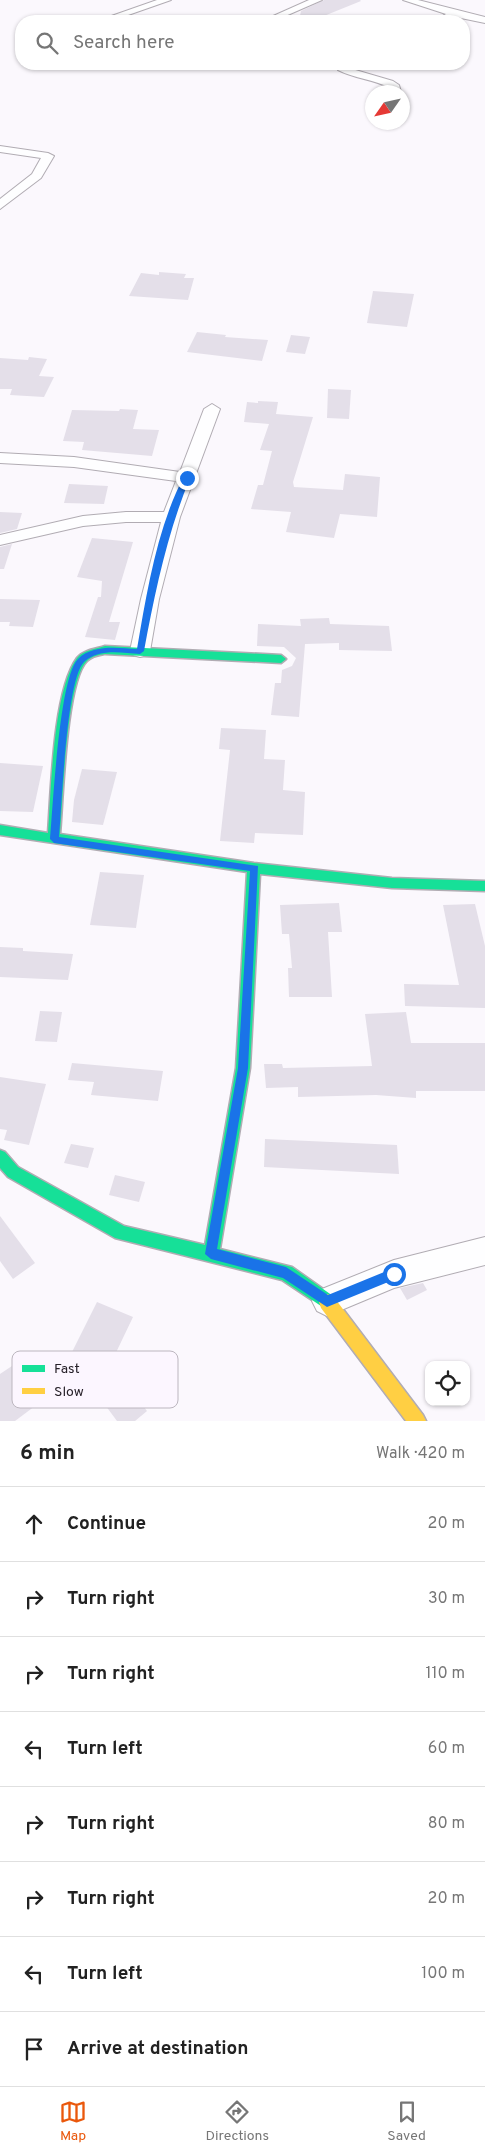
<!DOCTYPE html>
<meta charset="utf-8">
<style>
:root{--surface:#fff;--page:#f2f2f2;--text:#222;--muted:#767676;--line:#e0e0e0;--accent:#ea580c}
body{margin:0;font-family:Overpass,sans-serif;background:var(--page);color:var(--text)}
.controls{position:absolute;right:15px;bottom:15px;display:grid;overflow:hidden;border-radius:10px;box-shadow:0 1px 4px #0004}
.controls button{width:45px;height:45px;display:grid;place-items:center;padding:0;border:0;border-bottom:1px solid var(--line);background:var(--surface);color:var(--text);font:25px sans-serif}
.compass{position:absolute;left:365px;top:85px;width:45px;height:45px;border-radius:50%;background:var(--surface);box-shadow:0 1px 4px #0004;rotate:236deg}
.stop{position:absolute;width:15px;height:15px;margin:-11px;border:4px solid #1a73e8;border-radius:50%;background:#fff}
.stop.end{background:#1a73e8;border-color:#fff;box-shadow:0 1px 5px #0008}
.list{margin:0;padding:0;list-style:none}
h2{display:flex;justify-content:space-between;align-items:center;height:65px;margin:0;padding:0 20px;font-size:21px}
h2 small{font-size:16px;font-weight:400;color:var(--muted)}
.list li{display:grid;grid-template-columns:32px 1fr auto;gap:15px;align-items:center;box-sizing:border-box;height:75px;padding:0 20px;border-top:1px solid var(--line)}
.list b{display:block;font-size:19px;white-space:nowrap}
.list em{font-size:16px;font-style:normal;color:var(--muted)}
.icon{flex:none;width:28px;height:28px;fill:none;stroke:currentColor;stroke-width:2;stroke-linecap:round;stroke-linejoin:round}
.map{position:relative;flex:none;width:485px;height:1421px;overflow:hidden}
.search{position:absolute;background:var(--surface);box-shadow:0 1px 4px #0004;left:15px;right:15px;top:15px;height:55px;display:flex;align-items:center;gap:12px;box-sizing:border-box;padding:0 18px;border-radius:20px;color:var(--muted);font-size:19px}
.sheet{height:665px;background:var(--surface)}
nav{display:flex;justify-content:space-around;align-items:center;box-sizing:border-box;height:70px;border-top:1px solid var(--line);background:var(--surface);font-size:14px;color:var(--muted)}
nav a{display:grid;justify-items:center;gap:2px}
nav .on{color:var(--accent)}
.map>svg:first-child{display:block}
</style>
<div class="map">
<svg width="485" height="1421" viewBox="0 0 485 1421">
<rect width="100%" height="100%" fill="#fbf8fd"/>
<g fill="#e4dfe9">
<polygon points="324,0 360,0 361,1 314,20 300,16 301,11"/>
<polygon points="159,272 186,274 184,278 194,278 188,300 129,296 141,273 159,275"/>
<polygon points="373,291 414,294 407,327 367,323"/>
<polygon points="197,332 226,335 225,337 268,340 262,361 187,352"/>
<polygon points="291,335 310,337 305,354 286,352"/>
<polygon points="29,357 47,359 39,376 54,377 44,397 10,395 12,389 0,389 0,358 28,360"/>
<polygon points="328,389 351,390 349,419 327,418"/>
<polygon points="258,401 278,402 276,414 313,417 293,482 294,487 343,490 345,474 380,477 377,517 340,514 334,538 286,532 291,512 251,509 258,485 263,485 272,451 260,450 269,424 244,422 247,402 258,403"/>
<polygon points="120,409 138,410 133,429 159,430 152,456 82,450 84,442 63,441 72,410 119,411"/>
<polygon points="69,484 108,486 104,504 64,503"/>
<polygon points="0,512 22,513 17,529 0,533"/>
<polygon points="92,538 133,542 109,622 120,622 115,640 85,637 98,597 101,597 102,581 77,577"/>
<polygon points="12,544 4,569 0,569 0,547"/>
<polygon points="0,599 40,600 33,627 9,626 10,622 0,622"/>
<polygon points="329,618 330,624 389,626 392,651 339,650 339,643 305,644 299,717 271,715 275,683 281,683 282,670 292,666 296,658 284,647 257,646 258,624 301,626 300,619"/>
<polygon points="221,728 266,730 264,759 285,760 283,790 305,792 303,835 255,833 254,843 220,841 230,750 219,749"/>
<polygon points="0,763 43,766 33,812 0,811"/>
<polygon points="82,769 117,772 103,825 72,822 74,800"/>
<polygon points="100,872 144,875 136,928 90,925"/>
<polygon points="339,903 342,932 328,932 332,997 289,997 288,968 292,968 289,934 282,934 280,905"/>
<polygon points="475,904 485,946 485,1008 405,1006 404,984 459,985 443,905"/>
<polygon points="0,947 23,948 23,951 73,954 68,980 0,977"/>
<polygon points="40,1011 62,1012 57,1042 35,1041"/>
<polygon points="406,1012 411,1043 485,1043 485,1091 416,1091 416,1098 376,1095 298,1097 298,1087 266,1088 264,1064 282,1064 283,1068 372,1066 365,1014"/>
<polygon points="72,1063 163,1071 158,1101 91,1095 94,1082 68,1080"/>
<polygon points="0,1077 46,1084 29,1145 4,1140 7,1130 0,1129"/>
<polygon points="265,1139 397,1145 399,1174 264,1167"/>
<polygon points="71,1144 94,1148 88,1168 64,1163"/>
<polygon points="115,1175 145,1182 139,1202 109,1195"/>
<polygon points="0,1216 35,1263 13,1279 0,1261"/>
<polygon points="423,1283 427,1290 407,1300 400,1288"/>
<polygon points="97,1302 133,1317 111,1363 147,1411 135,1421 117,1421 97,1394 60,1376"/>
<polygon points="18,1362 39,1396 39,1403 15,1421 0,1421 0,1374"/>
</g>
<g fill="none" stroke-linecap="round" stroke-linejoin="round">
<g stroke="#b1acb3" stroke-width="2">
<g id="street">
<polygon points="157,0 171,0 111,21 100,20"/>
<polygon points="309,0 322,0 274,21 262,21"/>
<polygon points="403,0 418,0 485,17 485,23 456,17 446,21 434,21 446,14"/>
<path d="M337,64H347V67L352,69L393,81L399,85L401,92H391L390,88C374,79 355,79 338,70Z"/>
<polygon points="0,146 48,153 54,156 41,178 0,209 0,199 32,174 41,158 0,152"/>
<polygon points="212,404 220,409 180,517 159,599 150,651 147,655 140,657 133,655 130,651 141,599 161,522 126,522 83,526 0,545 0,535 83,516 126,512 164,512 176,481 74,467 0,463 0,453 74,457 180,472 204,409"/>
<polygon points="485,1237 485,1265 394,1288 327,1316 317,1311 312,1301 317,1291 394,1260"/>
</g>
</g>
<g stroke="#b1acb3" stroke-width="3">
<path id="fast" d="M105,646L281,655L286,659L281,663L105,654C99,655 92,656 87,661C66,681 63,802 60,834L254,863L392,878L485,881V891L392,888L260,874L250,1068L220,1249L292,1267L333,1296L335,1302L333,1308L327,1310L282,1280L115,1238L8,1177L0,1168V1150L5,1152L18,1167L124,1226L205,1245L236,1068L247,872L0,835V825L48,833C51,791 53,691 77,658C83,650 96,649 105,646Z"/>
</g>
<g stroke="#b1acb3" stroke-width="3">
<polygon id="slow" points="327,1294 333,1296 423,1415 426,1421 406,1421 321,1308 319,1302 321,1296"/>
</g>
<use href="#street" fill="#fefeff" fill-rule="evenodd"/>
<use href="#fast" fill="#16e098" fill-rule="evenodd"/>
<use href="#slow" fill="#ffcf43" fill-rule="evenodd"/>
</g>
<path fill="#1a73e8" d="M184,476L190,478C167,534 155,592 144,651L140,654C122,653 99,648 84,662C66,680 62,806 59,837L258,866L248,1068L217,1249L286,1267L328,1295L394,1268L398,1270V1278L327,1307L283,1278L211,1259L205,1254L238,1068L250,871L54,843L50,839C53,807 59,678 78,659C93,644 118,648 137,649C147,591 157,528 184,476Z"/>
<rect x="12" y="1351" width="166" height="57" rx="8" fill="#fcf6ff" stroke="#bcb6bf" stroke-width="1"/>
<rect x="22" y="1365" width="23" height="7" fill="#16e098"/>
<rect x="22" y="1388" width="23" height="6" fill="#ffcf43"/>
<g font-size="14" fill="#272129">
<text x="54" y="1373">Fast</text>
<text x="54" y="1396">Slow</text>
</g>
</svg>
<div class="controls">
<button><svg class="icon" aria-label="locate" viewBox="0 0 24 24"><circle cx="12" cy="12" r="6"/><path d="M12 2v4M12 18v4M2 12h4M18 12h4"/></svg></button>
</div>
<svg class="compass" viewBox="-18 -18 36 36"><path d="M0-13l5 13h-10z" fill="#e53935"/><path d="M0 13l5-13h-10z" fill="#767676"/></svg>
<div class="stop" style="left:394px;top:1274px"></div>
<div class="stop end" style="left:187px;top:478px"></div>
<div class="search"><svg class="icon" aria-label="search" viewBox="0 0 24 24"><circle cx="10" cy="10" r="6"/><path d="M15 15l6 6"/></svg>Search here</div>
</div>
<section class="sheet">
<h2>6 min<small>Walk · 420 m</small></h2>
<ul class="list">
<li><svg class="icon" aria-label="ahead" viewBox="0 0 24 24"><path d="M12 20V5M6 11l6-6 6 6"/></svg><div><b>Continue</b></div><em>20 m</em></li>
<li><svg class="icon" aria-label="right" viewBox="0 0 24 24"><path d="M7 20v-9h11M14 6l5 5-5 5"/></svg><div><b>Turn right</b></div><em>30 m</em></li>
<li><svg class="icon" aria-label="right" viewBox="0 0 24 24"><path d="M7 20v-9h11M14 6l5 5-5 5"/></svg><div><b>Turn right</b></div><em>110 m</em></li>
<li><svg class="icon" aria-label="left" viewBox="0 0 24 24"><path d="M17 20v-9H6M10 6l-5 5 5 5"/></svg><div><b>Turn left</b></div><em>60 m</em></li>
<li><svg class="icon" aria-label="right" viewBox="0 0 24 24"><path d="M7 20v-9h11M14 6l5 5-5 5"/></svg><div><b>Turn right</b></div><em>80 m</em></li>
<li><svg class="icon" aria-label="right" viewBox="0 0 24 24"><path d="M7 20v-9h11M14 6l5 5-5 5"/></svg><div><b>Turn right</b></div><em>20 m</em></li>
<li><svg class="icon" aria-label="left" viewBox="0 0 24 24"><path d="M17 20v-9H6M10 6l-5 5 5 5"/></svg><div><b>Turn left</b></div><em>100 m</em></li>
<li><svg class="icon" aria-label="arrive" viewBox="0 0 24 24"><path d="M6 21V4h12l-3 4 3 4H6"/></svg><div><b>Arrive at destination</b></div></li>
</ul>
</section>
<nav>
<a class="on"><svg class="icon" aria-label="map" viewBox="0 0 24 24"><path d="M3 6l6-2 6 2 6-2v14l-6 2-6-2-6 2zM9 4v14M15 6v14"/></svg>Map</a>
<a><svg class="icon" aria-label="directions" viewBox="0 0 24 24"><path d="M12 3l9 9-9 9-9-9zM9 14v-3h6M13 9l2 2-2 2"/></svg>Directions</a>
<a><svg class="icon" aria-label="saved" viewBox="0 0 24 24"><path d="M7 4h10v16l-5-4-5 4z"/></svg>Saved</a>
</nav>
